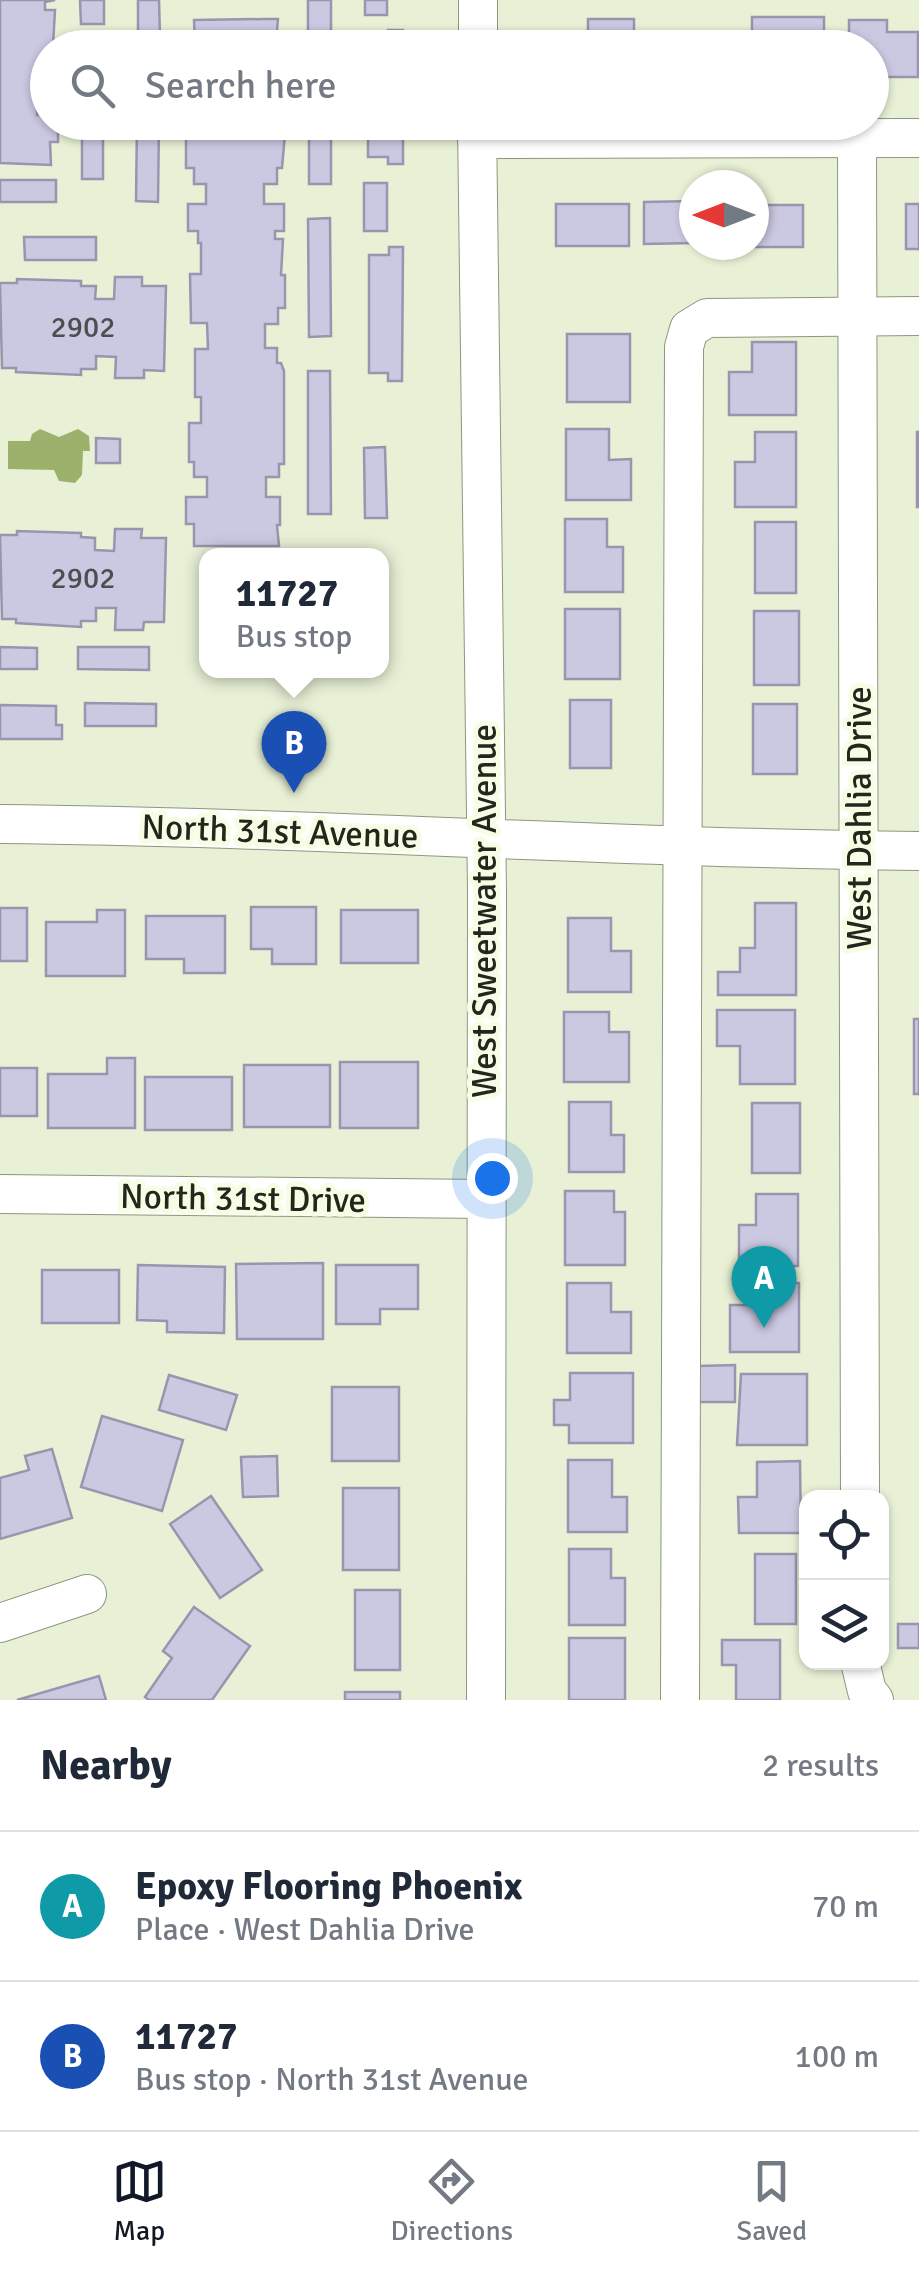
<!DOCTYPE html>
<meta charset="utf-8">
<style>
:root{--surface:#fff;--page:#f2f2f3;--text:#1f2937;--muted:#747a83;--line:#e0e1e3;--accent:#111827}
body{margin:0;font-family:Signika,sans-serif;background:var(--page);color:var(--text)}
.controls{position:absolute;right:30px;bottom:30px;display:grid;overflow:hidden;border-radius:20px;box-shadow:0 2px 8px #0004}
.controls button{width:90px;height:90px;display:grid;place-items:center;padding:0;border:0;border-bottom:2px solid var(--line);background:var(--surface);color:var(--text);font:50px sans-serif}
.compass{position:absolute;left:679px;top:170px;width:90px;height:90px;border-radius:50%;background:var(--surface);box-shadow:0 2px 8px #0004;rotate:270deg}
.you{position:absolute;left:492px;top:1178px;width:35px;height:35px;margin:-25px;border:8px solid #fff;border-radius:50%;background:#1a73e8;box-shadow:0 0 0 15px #1a73e833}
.badge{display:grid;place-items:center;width:65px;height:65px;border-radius:50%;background:var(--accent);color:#fff;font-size:32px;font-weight:700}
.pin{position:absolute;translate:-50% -82px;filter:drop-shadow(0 2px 5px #0008)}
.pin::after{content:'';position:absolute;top:52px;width:35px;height:30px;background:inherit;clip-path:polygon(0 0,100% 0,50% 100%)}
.popup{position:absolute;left:199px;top:548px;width:190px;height:130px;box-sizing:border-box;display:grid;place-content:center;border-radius:20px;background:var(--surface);filter:drop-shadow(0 2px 8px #0005);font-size:32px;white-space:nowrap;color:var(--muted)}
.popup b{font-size:38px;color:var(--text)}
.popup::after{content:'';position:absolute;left:50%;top:100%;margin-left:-20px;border:20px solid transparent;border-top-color:var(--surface)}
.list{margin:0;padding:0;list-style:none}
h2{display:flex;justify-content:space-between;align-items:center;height:130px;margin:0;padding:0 40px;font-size:42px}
h2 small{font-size:32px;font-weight:400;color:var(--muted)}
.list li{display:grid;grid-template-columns:65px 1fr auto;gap:30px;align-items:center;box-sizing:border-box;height:150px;padding:0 40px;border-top:2px solid var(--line)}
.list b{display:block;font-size:38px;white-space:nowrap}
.list p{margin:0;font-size:32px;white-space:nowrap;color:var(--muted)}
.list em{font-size:32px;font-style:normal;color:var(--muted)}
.icon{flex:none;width:55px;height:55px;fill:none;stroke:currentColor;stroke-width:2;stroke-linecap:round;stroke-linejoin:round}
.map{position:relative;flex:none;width:919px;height:1700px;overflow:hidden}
.search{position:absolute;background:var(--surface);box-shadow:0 2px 8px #0004;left:30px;right:30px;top:30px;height:110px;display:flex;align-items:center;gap:25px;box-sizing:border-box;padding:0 35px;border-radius:55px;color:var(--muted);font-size:38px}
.sheet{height:430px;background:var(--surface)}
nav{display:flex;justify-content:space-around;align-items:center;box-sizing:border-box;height:140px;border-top:2px solid var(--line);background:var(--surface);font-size:28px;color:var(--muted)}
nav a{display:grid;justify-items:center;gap:5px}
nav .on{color:var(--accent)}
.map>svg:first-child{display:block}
</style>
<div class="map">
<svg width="919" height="1700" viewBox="0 0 919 1700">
<rect width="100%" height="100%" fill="#e8f1d6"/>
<polygon fill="#9cb16c" points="40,429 59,437 78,429 89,436 90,451 83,451 82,475 75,483 59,481 54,470 8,469 8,441 30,441 32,434"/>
<g fill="#cbc8e2" stroke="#9995ae" stroke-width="2.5">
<polygon points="0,0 55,0 45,2 45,10 55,10 53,46 56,48 48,48 48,95 37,98 37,115 48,115 48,122 58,122 58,142 50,142 51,165 0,163"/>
<polygon points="80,0 104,0 104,24 81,24"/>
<polygon points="138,0 159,0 160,36 138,36"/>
<rect x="308" y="0" width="23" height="42"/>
<rect x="365" y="0" width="22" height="15"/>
<rect x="752" y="17" width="72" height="31"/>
<polygon points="264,19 278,19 276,42 285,42 285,48 185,48 185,43 195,43 194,20"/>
<polygon points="588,19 634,19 634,48 562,48 562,36 588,36"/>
<polygon points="849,20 887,20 887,32 918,32 918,77 872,77 872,48 849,48"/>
<polygon points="388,30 403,30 403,48 368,48 368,37 388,37"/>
<rect x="654" y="37" width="76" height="11"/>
<rect x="82" y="122" width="21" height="57"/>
<polygon points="137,122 159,122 158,202 136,201"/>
<polygon points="190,122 286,122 282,168 277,168 277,184 264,184 264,204 284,204 284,231 275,231 275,239 283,239 281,275 285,275 285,308 278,308 278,324 265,324 265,348 277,348 277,363 281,363 284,371 284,464 279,464 279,477 266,477 266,497 280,497 280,525 277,525 279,546 194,546 194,524 186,524 186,497 207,497 207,477 194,477 194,462 189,462 189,423 201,423 201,397 195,397 195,349 208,349 207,323 191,323 190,274 201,274 201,243 198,243 198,231 188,231 188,204 206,204 206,184 194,184 194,168 186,168 186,135 190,135"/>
<rect x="309" y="122" width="22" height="62"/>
<polygon points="368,122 403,122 403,164 388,164 388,157 368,157"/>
<rect x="0" y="180" width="56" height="22"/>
<rect x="364" y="183" width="23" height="48"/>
<polygon points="694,201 694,243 644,244 644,202"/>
<rect x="556" y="204" width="73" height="42"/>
<rect x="906" y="204" width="13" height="45"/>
<polygon points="754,205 803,205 803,247 737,247 754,245"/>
<polygon points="330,218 331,336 309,337 308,219"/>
<polygon points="24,237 96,237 96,260 25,260"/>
<polygon points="389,247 403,247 402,381 388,381 388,373 369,373 369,255 389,255"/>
<polygon points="115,277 142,277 142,286 166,286 164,371 144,370 144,378 115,378 116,357 96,356 96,369 81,369 81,375 16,372 16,368 2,368 0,283 17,283 17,279 81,281 81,286 96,286 95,299 114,299"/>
<rect x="567" y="334" width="63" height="68"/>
<polygon points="752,342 796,342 796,415 729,415 729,372 752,372"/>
<polygon points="308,371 330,371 331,514 308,514"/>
<polygon points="566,429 609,429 609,460 631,459 631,500 566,500"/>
<polygon points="755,432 796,432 796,507 735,507 735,462 755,462"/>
<rect x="917" y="432" width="2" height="75"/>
<polygon points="96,438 120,439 120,463 96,463"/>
<polygon points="385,447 387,518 365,518 364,448"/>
<polygon points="565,519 607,519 607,547 623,547 623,592 565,592"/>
<rect x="755" y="522" width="41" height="71"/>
<polygon points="115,529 142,529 141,538 166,538 164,622 144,622 143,630 115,630 116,608 96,608 96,621 81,621 81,627 16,623 16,619 2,619 0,535 17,535 17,531 81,533 81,537 95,538 95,550 114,551"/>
<rect x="565" y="609" width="55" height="70"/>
<rect x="754" y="611" width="45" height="74"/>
<polygon points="0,647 37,648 37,669 0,669"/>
<polygon points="78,647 149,647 149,670 78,669"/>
<rect x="570" y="700" width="41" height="68"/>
<polygon points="85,703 156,704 156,726 85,726"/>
<rect x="753" y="704" width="44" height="70"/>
<polygon points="0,705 56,706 56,725 62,725 62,739 0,739"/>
<polygon points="755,903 796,903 796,995 718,995 718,972 740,972 740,948 755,948"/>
<polygon points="251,907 316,907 316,964 272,964 272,949 251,949"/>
<rect x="0" y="908" width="27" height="53"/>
<polygon points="97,910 125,910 125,976 46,976 46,922 97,922"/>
<rect x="341" y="910" width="77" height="53"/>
<polygon points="146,916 225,916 225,973 184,973 184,959 146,959"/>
<polygon points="568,918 611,918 611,951 631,951 631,992 568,992"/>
<polygon points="717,1010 795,1010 795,1084 740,1084 740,1046 717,1046"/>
<polygon points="564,1012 609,1012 609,1032 629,1032 629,1082 564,1082"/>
<rect x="914" y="1019" width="5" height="75"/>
<polygon points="107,1058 135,1058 135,1128 48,1128 48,1074 107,1074"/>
<rect x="340" y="1062" width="78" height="66"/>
<rect x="244" y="1065" width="86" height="62"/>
<rect x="0" y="1068" width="37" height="48"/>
<rect x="145" y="1077" width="87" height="53"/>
<polygon points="569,1102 611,1102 611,1135 624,1135 624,1172 569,1172"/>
<rect x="752" y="1103" width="48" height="70"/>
<polygon points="565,1191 614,1191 614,1212 625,1212 625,1265 565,1265"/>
<polygon points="756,1194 798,1194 798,1266 739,1266 739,1225 756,1225"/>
<polygon points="323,1263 323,1339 237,1339 236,1264"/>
<polygon points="138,1265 225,1267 224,1333 167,1332 167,1321 137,1320"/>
<polygon points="336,1265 418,1265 418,1309 380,1309 380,1324 336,1324"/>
<rect x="42" y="1270" width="77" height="53"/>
<polygon points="567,1283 611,1283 611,1312 631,1312 631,1353 567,1353"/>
<polygon points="755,1283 799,1283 799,1352 730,1352 730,1305 755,1305"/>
<polygon points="735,1365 735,1402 699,1402 698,1366"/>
<polygon points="570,1373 633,1373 633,1443 569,1443 569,1425 554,1425 554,1400 570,1400"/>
<polygon points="741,1374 807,1374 807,1445 737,1445"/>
<polygon points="169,1375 237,1395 226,1430 159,1410"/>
<rect x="332" y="1387" width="67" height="74"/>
<polygon points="102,1416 183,1440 162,1511 81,1487"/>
<polygon points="52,1449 72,1518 0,1539 0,1478 29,1470 25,1456"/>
<polygon points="277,1456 278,1496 243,1497 241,1457"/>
<polygon points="568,1460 612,1460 612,1497 627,1497 627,1532 568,1532"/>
<polygon points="800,1461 801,1533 739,1533 738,1497 757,1497 757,1462"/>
<rect x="343" y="1488" width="56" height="82"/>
<polygon points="211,1496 262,1570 220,1598 170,1524"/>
<polygon points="569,1549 611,1549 611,1578 625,1578 625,1625 569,1625"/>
<rect x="755" y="1554" width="41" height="70"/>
<rect x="355" y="1590" width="45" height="80"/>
<polygon points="194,1607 250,1646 212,1700 149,1700 145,1697 172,1658 163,1651"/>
<rect x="898" y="1624" width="21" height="24"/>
<rect x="569" y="1638" width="56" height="62"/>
<polygon points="722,1640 780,1640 780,1700 736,1700 736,1665 722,1665"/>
<polygon points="99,1676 106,1700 17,1700"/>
<rect x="345" y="1692" width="55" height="8"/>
</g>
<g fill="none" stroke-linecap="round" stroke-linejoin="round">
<g stroke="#8e967e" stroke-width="40">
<g id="minor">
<polyline points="478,48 478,0"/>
<polyline points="477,122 487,892 486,1700"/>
<polyline points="857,138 860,1498"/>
<polyline points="477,139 919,138"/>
<path d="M0,824C307,827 612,848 919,851"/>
<polyline points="0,1194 485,1199"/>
<polyline points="0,1623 87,1594"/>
<polyline points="860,1662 867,1691 874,1700"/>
<polyline points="680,1700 684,347 689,329 707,318 919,316"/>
</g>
</g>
<use href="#minor" stroke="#fff" stroke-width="38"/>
</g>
<g text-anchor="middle" stroke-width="10" stroke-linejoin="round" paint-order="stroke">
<g font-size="30" fill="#4d4e4e">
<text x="83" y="337">2902</text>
<text x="83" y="588">2902</text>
</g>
<g font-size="35" fill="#23261d" stroke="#f5fee4">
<text transform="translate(859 818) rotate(-90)" y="12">West Dahlia Drive</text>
<text transform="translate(280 831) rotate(2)" y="12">North 31st Avenue</text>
<text transform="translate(484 911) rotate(-90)" y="12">West Sweetwater Avenue</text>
<text transform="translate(243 1198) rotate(1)" y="12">North 31st Drive</text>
</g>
</g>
</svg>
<div class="controls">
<button><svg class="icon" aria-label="locate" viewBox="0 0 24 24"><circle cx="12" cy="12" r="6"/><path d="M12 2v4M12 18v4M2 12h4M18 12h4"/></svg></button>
<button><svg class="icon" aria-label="layers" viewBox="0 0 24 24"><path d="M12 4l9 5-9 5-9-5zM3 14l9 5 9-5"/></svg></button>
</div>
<svg class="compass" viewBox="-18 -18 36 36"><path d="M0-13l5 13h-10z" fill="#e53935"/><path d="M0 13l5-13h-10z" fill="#747a83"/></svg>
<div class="you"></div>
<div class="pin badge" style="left:764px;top:1328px;background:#0f9aa8">A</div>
<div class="pin badge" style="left:294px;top:793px;background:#1a4fb4">B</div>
<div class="popup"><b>11727</b>Bus stop</div>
<div class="search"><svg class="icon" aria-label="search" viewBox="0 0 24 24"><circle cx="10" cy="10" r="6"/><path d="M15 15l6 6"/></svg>Search here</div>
</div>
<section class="sheet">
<h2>Nearby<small>2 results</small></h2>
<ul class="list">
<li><span class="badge" style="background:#0f9aa8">A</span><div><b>Epoxy Flooring Phoenix</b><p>Place · West Dahlia Drive</p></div><em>70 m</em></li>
<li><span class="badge" style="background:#1a4fb4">B</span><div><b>11727</b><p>Bus stop · North 31st Avenue</p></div><em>100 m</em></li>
</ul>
</section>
<nav>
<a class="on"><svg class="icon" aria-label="map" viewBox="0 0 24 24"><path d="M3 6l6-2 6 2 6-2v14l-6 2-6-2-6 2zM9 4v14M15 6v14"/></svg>Map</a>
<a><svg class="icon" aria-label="directions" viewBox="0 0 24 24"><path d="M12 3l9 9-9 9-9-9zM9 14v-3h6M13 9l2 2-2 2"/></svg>Directions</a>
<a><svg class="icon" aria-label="saved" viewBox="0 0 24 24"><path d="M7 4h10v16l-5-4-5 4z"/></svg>Saved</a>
</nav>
